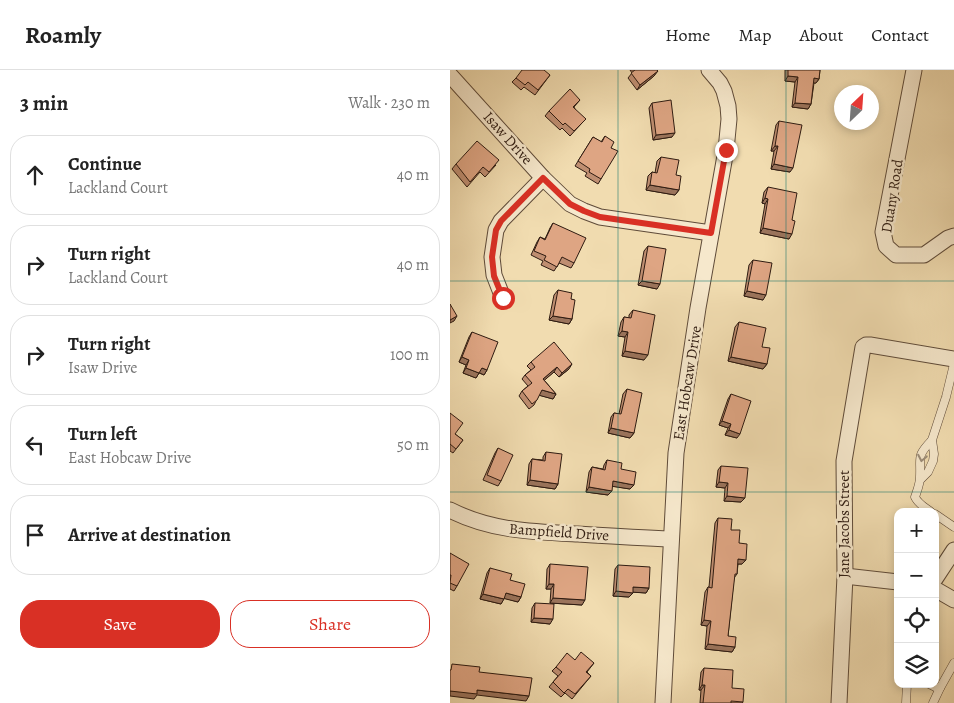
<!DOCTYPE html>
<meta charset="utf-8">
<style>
:root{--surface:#fff;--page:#f2f2f2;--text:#222;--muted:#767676;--line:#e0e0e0;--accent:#d93025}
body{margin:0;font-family:Alegreya,serif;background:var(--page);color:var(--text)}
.controls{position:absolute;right:15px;bottom:15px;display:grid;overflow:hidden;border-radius:10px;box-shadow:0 2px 8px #0003}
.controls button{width:45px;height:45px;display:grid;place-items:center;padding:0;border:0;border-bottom:1px solid var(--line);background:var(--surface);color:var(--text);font:25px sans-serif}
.compass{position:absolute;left:384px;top:15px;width:45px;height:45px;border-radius:50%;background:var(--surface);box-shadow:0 2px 8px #0003;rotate:25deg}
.stop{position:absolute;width:15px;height:15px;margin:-11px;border:4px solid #d93025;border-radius:50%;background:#fff}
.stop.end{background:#d93025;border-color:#fff;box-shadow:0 1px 5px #0008}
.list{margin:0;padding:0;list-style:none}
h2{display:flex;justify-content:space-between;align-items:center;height:65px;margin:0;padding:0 20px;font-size:21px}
h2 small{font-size:16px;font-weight:400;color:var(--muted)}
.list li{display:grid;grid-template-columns:32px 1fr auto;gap:15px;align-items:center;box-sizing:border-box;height:80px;margin:0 10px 10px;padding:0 10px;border:1px solid var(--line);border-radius:20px}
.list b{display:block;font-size:19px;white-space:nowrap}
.list p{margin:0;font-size:16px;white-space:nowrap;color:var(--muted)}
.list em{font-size:16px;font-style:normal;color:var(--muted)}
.actions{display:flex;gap:10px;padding:15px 20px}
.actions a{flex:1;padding:11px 0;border:1px solid var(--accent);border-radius:20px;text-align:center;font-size:18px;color:var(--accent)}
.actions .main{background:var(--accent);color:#fff}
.icon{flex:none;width:28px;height:28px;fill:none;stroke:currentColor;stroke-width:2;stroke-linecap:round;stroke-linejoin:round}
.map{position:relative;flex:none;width:504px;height:633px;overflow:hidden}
header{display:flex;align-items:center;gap:30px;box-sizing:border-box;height:70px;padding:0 25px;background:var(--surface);border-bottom:1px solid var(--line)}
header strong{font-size:24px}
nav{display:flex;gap:28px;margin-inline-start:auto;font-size:18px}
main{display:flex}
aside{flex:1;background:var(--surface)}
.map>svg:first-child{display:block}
</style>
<header>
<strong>Roamly</strong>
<nav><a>Home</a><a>Map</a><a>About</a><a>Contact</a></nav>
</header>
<main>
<aside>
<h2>3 min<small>Walk · 230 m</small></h2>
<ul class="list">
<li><svg class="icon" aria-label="ahead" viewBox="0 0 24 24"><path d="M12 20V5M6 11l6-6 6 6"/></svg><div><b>Continue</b><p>Lackland Court</p></div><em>40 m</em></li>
<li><svg class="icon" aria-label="right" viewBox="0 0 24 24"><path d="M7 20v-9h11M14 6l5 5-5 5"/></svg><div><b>Turn right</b><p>Lackland Court</p></div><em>40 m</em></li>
<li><svg class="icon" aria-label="right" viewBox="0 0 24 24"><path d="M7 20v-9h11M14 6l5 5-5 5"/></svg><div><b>Turn right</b><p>Isaw Drive</p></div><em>100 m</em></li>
<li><svg class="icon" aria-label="left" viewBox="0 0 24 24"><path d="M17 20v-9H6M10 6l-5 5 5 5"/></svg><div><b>Turn left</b><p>East Hobcaw Drive</p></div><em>50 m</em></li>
<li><svg class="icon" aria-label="arrive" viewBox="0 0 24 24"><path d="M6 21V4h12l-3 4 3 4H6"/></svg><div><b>Arrive at destination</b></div></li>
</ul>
<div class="actions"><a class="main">Save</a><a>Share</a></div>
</aside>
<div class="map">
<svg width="504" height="633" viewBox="0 0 504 633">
<rect width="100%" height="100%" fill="#f1dcb0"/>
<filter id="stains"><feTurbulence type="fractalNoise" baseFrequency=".004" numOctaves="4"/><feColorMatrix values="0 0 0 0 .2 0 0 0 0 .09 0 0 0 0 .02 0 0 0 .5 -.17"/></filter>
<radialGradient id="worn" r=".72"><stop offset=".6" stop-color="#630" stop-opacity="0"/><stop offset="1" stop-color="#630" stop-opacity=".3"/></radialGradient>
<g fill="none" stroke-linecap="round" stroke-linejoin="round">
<g stroke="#5f4b39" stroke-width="9">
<g id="lane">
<polyline points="471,409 478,402 483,391 484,384 482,370 496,327 504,294"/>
<path d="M481,442C476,438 468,434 465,427C467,421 470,414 470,407C471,386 466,387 482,370"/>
<polyline points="485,444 504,457"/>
<polyline points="479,614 485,617 490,618 504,593"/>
<polyline points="456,633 457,614"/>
<polyline points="483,633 490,618"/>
</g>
</g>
<g stroke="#5f4b39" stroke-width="17">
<g id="street">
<polyline points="464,0 433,162 436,176 446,185 474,185 498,168 504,166"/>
<polyline points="0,5 93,108 120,134 134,141 150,147 261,163"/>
<polyline points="53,228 44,205 42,187 46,160 51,151 93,108"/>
<path d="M0,440C41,461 83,462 128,464C159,466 190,468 221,469"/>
<polyline points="395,506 448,512"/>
<polyline points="485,509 504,480"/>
<polyline points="485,519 504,530"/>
<polyline points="213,633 226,383 248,238 276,80 279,49 278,36 274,21 270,13 259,0"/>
<polyline points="389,633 395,506 394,391 413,277 416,275 420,275 504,289"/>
</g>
</g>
<use href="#lane" stroke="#f6e8cc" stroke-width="8"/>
<use href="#street" stroke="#f6e8cc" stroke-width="15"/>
</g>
<g fill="#bf8e71" stroke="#2e1b11">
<polygon points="180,0 207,0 204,6 187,20 178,8 182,3"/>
<polygon points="335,0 370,0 369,9 366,13 364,13 361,34 358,39 342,37 345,12 335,11"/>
<polygon points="100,5 85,25 74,17 71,20 62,12 66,8"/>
<polygon points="130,30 124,37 132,53 120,66 112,58 110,60 95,46 99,41"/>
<polygon points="202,33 222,67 203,70 199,38"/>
<polygon points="329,51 340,102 321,99 324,81 321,81 326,55"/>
<polygon points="155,66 161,78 151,109 148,114 135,106 137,103 125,96 143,67 151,72"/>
<polygon points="211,87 226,105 229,120 225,125 196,120 198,106 202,102 205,103 207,91"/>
<polygon points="6,94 46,95 35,107 30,102 17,117 2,99"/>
<polygon points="318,117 342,150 339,169 310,163 315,134 312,133 314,122"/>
<polygon points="103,153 124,193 121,198 109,193 104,201 91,195 93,191 81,185 87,172 90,167 95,169 100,158"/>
<polygon points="198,176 207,219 188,215 194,181"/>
<polygon points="303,190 313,230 294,226 299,195"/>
<polygon points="108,220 121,229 122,249 119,254 99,250 104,225"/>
<polygon points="183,240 194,290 172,286 175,267 168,266 171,252 174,247 179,248 179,245"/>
<polygon points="289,252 312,277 317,294 313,299 278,291 285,257"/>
<polygon points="22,262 37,300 34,305 29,303 26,308 13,303 16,295 9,292 19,267"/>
<polygon points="81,292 119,299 109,307 104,302 94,310 106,324 103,329 89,325 84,335 79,339 69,326 72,321 78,316 72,309 75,305 81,300 77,296"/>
<polygon points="177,319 184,363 180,368 158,363 161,347 164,343 169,344 173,324"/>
<polygon points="281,324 287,368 275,365 278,358 269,355 278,329"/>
<polygon points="0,343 5,364 13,370 3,383 0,381"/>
<polygon points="48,378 51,411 48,416 33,410 45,383"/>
<polygon points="96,382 108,414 105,419 77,415 79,394 82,389 93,390 93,387"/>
<polygon points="157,390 171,399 180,419 162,416 158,425 136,422 139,402 142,397 153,399 154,395"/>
<polygon points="271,396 291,432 274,431 275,418 266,417 268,400"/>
<polygon points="268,448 281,460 289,473 292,494 288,494 287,504 284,508 278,566 285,577 282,582 255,579 257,556 251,555 255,522 258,517 259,517 265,453"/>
<polygon points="0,483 7,516 4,521 0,519"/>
<polygon points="100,494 132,535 100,533 101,519 96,519 97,499"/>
<polygon points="168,495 199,518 196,523 183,522 179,527 163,526 165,499"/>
<polygon points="40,498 60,510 71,527 68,532 54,528 51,534 30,529 37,503"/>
<polygon points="85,533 100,554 81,552 82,538"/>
<polygon points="125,590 144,593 137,602 141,606 122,629 115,623 111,627 99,617 108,606 102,601 106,597"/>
<polygon points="254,598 282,618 293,633 250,633 251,620 249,620 251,602"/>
</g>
<g fill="#9b745c" stroke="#2e1b11">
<polygon points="208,1 204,6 187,20 190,15"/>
<polygon points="338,6 348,7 345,12 335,11"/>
<polygon points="364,8 369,9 366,13 361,13"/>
<polygon points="345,33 361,34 358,39 342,37"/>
<polygon points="225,63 222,67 203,70 206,65"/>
<polygon points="325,76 328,76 324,81 321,81"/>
<polygon points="324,94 343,98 340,102 321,99"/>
<polygon points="200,115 229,120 225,125 196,120"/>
<polygon points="315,128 318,129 315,134 312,133"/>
<polygon points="313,158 342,164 339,169 310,163"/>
<polygon points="192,211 210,214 207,219 188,215"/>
<polygon points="297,221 316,225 313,230 294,226"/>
<polygon points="7,246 4,251 0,253 0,250"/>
<polygon points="103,246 122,249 119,254 99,250"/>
<polygon points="172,261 178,262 175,267 168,266"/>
<polygon points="175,281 198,285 194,290 172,286"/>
<polygon points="12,287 19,290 16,295 9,292"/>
<polygon points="281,287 317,294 313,299 278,291"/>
<polygon points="122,294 119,299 109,307 112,303"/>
<polygon points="107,297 104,302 90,314 93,309"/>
<polygon points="16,298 29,303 26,308 13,303"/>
<polygon points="32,298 37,300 34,305 28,302"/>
<polygon points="92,320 106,324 103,329 88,325"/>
<polygon points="272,351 281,354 278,358 269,355"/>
<polygon points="161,358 184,363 180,368 158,363"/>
<polygon points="279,360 290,364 287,368 275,365"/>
<polygon points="80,410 108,414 105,419 77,415"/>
<polygon points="163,411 184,415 180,419 160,416"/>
<polygon points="269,412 278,413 275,418 266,417"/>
<polygon points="139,417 162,421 158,425 136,422"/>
<polygon points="277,426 295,428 291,432 274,431"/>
<polygon points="288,489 296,490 292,494 285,494"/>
<polygon points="99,514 104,514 101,519 96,519"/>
<polygon points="183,517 199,518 196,523 180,522"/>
<polygon points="166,521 183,523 179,527 163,526"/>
<polygon points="56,523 71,527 68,532 52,528"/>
<polygon points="33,524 54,529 51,534 30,529"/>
<polygon points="103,528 135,530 132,535 100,533"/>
<polygon points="84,548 103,549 100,554 81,552"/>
<polygon points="254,550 261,551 257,556 251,555"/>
<polygon points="258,574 285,577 282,582 255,579"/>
<polygon points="252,615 255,615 251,620 249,620"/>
<polygon points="27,620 79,626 76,631 27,625 24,629 0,626 0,621"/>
</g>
<g fill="#dea583" stroke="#2e1b11">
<polygon points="72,0 94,0 100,5 88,20 78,12 75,15 66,8"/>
<polygon points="185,0 207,0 208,1 190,15 181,3"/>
<polygon points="338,0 370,0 369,9 364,8 361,34 345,33 348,7 338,6"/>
<polygon points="120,19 130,30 123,37 136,49 124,61 115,53 113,55 99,41"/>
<polygon points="221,30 225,63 206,65 202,33"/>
<polygon points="329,51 352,55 343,98 324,94 328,76 325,76"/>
<polygon points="155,66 164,72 161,78 168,81 151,109 139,102 140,99 128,91 143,67 152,72"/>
<polygon points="27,71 49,90 39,102 33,97 20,112 6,94"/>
<polygon points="211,87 229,90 226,105 231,106 229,120 200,115 202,102 207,103"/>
<polygon points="318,117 347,123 342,150 345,151 342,164 313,158 318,129 315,128"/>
<polygon points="103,153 136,168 124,193 112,187 107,197 94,190 96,186 84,181 90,167 95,170"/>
<polygon points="198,176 216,179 210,214 192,211"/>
<polygon points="303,190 322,193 316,225 297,221"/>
<polygon points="108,220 122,223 121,229 125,230 122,249 103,246"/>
<polygon points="0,234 7,246 0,250"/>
<polygon points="183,240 205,245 198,285 175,281 178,262 172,261 174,247 181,248"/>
<polygon points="289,252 316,258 312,277 320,278 317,294 281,287"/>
<polygon points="22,262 48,272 37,300 32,298 29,303 16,298 19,290 12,287"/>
<polygon points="104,272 122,294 112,303 107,297 93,309 106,324 92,320 87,330 82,334 72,321 82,313 75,305 85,297 81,292"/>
<polygon points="177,319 192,323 184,363 161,358 164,343 171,344"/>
<polygon points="281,324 301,331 290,364 279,360 281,354 272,351"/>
<polygon points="0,343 13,353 5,364 13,370 6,379 0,374"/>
<polygon points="48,378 63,385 51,411 37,405"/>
<polygon points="96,382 112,384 108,414 80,410 82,389 95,391"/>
<polygon points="157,390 172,393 171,399 186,402 184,415 163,411 162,421 139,417 142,397 155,400"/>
<polygon points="271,396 298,398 295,428 277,426 278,413 269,412"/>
<polygon points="268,448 282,449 281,460 290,460 289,473 297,474 296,490 288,489 287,504 285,504 278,566 286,567 285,577 258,574 261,551 254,550 258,517 262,518"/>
<polygon points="0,483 19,494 7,516 0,513 1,505 0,505"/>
<polygon points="100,494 138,497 135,530 103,528 104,514 99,514"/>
<polygon points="168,495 200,497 199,518 183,517 183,523 166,521"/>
<polygon points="40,498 62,504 60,510 75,514 71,527 56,523 54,529 33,524"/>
<polygon points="85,533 104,534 103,549 84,548"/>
<polygon points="131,582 144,593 136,602 141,606 125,624 118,619 114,623 103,612 112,602 106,597 117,583 125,590"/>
<polygon points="2,594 30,597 29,602 82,608 79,626 27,620 27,624 0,621 0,600 1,600"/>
<polygon points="254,598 283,600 282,618 294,619 293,632 281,631 281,633 253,633 255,615 252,615"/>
</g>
<defs><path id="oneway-chevron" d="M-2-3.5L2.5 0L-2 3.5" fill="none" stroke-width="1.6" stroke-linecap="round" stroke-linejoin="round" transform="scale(1.25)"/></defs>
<use stroke="#9c8c78" href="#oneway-chevron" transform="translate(472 388) rotate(101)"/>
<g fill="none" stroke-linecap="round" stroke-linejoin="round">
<polyline stroke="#d93025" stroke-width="6" points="53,228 44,206 42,187 46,160 51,151 93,108 120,134 134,141 150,147 261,163 276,80"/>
</g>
<path fill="none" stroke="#0f766e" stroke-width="1" stroke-opacity="0.55" d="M168,0V633M336,0V633M0,211H504M0,422H504"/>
<g text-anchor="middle" stroke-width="5" stroke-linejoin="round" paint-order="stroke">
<g font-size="15" fill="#2e1b11" stroke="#f6e8cc">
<text transform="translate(58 68) rotate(48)" y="5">Isaw Drive</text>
<text transform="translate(442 126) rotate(-81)" y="5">Duany Road</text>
<text transform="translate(237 313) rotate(-81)" y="5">East Hobcaw Drive</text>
<text transform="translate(394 454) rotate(-90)" y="5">Jane Jacobs Street</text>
<text transform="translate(109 462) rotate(4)" y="5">Bampfield Drive</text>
</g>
</g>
<rect width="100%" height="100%" filter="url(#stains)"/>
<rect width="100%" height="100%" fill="url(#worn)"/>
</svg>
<div class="controls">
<button>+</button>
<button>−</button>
<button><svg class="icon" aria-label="locate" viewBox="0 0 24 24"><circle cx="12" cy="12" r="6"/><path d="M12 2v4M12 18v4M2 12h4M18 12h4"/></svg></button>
<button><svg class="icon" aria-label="layers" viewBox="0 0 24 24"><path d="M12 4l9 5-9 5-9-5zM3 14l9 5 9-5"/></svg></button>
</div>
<svg class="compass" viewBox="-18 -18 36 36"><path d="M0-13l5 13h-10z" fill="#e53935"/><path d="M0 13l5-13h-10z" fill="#767676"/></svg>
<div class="stop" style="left:53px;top:228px"></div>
<div class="stop end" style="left:276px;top:80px"></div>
</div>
</main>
